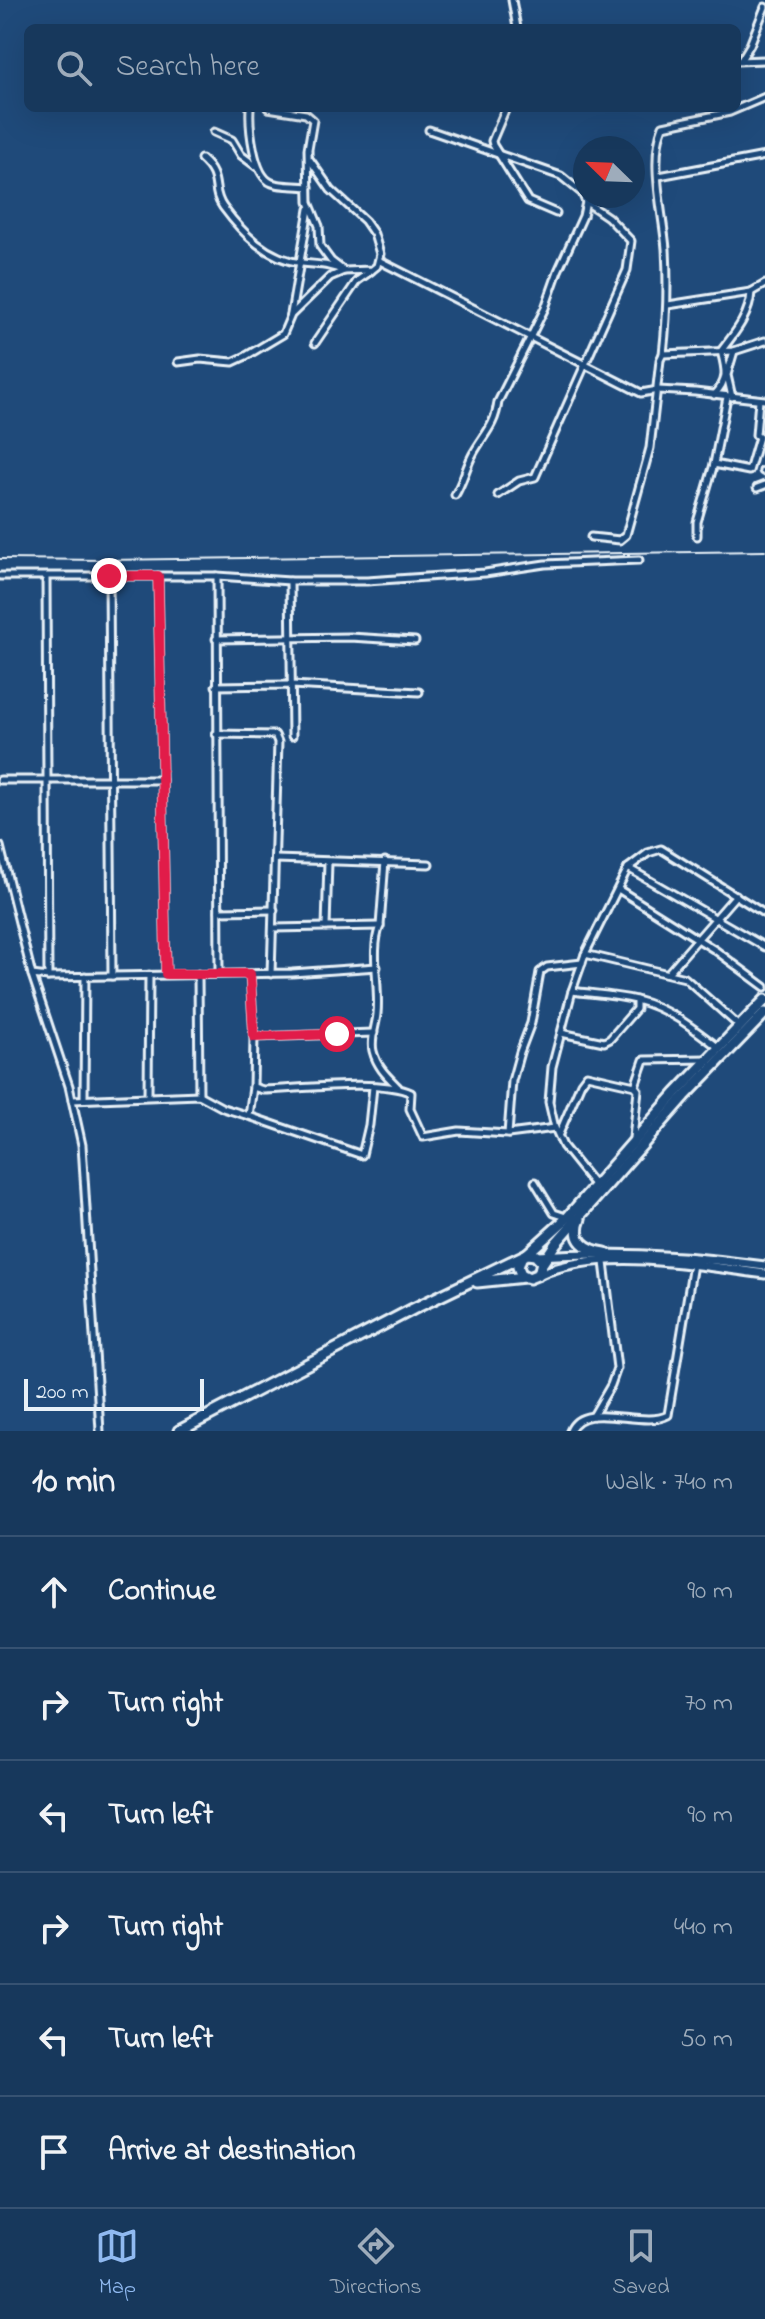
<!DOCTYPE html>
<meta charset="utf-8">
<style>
:root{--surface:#17385c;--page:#203f62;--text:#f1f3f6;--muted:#9eacbb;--line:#365272;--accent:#90b9f0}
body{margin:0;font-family:"Indie Flower",sans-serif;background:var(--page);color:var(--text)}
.compass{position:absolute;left:573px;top:136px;width:72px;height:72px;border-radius:50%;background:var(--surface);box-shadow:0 8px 32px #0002;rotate:293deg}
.scale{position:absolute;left:24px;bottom:20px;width:180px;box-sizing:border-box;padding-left:8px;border:4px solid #e8f1f8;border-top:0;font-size:22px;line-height:28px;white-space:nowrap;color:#e8f1f8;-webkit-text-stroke:6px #1f4a7a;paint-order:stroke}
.stop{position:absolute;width:24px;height:24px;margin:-18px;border:6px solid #e11d48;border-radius:50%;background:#fff}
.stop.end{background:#e11d48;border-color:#fff;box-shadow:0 2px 8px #0008}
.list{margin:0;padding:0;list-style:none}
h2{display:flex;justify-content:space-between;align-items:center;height:104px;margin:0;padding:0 32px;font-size:34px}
h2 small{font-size:26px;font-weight:400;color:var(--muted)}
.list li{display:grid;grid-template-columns:52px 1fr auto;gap:24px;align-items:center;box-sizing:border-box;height:112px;padding:0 32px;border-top:2px solid var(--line)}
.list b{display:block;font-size:30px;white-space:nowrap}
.list em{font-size:26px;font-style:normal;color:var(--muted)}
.icon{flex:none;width:44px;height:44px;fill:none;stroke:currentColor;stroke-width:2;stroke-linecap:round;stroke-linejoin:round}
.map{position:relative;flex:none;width:765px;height:1431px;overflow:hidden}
.search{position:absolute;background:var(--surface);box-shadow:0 8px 32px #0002;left:24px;right:24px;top:24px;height:88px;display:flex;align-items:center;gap:20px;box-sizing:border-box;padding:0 28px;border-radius:12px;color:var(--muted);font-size:30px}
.sheet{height:776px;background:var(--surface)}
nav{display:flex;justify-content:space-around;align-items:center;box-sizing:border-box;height:112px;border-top:2px solid var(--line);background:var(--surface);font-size:22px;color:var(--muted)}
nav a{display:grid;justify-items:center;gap:4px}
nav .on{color:var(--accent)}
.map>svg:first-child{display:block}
</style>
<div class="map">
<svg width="765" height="1431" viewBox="0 0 765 1431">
<rect width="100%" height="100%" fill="#1f4a7a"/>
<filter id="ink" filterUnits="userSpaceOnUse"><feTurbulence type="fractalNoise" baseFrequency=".0125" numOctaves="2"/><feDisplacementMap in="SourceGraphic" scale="16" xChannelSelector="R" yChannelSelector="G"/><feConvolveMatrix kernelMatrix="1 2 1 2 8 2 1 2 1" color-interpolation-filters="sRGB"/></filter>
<g filter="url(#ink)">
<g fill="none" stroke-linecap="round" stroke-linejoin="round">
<g stroke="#e8f1f8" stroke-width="11">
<g id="street">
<polyline points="512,0 517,28"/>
<polyline points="741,60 750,45 765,7"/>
<polyline points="737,61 765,60"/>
<path d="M250,108C249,126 253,176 272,183C283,187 297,185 309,187"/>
<polyline points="506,108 492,141 493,145 528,201 556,213"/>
<path d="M429,130L561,176L582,193L586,202L583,216L558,271L545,308L498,402C495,426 484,434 473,454C466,467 463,482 455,495"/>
<polyline points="214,132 232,140 241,155 257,167"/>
<path d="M201,159C223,178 210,189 223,207C243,234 267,259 302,263C318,265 329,264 344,271L331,261L320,246L319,226L309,202L308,149L313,120L306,114L268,108"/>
<polyline points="659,176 765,156"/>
<polyline points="380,261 641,393 658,390 695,392 765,400"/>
<polyline points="668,305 751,292 765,284"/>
<polyline points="291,314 309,209"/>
<polyline points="315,343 357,281 371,271"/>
<path d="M663,354C667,319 668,285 666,249C663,212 649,161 663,126L730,112L765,97"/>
<polyline points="178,362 200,359 233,362 246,356 283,334 291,315 330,277 344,271 372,270 377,266 380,254 374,234 365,221 331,190 310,160"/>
<path d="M714,395C729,380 726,370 721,351C735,333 750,315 751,292"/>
<polyline points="732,397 727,375 734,351"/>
<polyline points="714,464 727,397"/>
<polyline points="763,471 765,472"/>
<polyline points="757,488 765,485"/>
<polyline points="498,495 519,481 535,477 627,270 631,241 608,217 586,202"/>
<polyline points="697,536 697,522 714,464 749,471 759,437 756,435 759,400"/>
<polyline points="591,537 620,540 626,535 650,448 660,360 663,354 734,351 765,341"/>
<polyline points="0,576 217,576 290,581 367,581 485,573 545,564 639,560"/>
<polyline points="158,576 166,974"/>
<polyline points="217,576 219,973"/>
<polyline points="46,577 48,977"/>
<polyline points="109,577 112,976"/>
<polyline points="290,581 292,736"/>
<polyline points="216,639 350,637 415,641"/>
<polyline points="216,686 291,685 419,692"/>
<polyline points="216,734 275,735 278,742 271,974"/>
<polyline points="0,780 162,780"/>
<polyline points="0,846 32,975 69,1086 82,1145 100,1431"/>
<polyline points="275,859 429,864"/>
<path d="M385,861L380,926C370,950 380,987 377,1014C376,1026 370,1039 373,1051C377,1067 387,1076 398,1087"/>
<polyline points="628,868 648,853 661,849 765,914"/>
<polyline points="618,889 715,950 765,987"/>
<polyline points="219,911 274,910"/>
<polyline points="326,927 328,862"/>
<polyline points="273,928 380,926"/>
<polyline points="585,954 685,978 739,1026"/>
<polyline points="668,973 736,895"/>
<polyline points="198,974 199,1095"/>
<polyline points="250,974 254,1037 253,1087"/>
<polyline points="32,975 48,977 292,973 377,967"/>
<path d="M572,991C593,994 615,995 636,1000C668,1008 693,1028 719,1048"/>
<polyline points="561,1033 604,1042 610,1039 636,1009 636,1000"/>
<polyline points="254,1037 374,1033"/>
<polyline points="148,1096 149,975"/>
<polyline points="84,1099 85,976"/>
<path d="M72,1100L199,1095L223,1108L249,1116L253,1087L263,1090C298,1089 382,1078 411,1093L410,1109L423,1137L459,1131L508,1134L555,1128"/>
<polyline points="249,1116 362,1155 369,1125 373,1087"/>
<polyline points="508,1134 512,1081 520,1052 531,1023 540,972 547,967 582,963"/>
<polyline points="559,1134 581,1083 587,1075 635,1086"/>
<polyline points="633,1138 638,1090 635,1086 644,1060 708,1059"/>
<polyline points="535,1182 554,1213 566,1217"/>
<polyline points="595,1186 563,1146 555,1128 549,1102 552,1067 572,991 585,954 628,868 765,947"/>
<polyline points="593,1416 611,1385 617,1368 604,1262"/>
<path d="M570,1431C583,1399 642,1429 668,1415L693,1264"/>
</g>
</g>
<g stroke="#e8f1f8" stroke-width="13">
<g id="secondary">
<path d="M537,1256C615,1251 687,1255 765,1266"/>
<path d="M538,1275C602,1246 697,1265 765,1274"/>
</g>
</g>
<g stroke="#e8f1f8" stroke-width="15">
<g id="highway">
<path d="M580,1219C571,1240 586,1250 605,1253"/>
<polyline points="527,1254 567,1218 676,1093 765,1000"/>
<polyline points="542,1264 556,1243 685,1096 765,1013"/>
<polyline points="477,1282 525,1277"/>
<polyline points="179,1431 413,1309 527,1254 535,1255 542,1262 539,1274 529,1278 521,1274 518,1267 521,1258"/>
</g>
</g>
<use href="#street" stroke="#1f4a7a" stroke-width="5"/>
<use href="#secondary" stroke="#1f4a7a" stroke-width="7"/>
<use href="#highway" stroke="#1f4a7a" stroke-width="9"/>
<polyline stroke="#e8f1f8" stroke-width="2" points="0,559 106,560 765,551"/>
</g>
</g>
<g fill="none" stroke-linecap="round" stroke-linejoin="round" filter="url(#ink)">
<polyline stroke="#e11d48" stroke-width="10" points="109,576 158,576 166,974 250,974 254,1037 337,1034"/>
</g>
</svg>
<svg class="compass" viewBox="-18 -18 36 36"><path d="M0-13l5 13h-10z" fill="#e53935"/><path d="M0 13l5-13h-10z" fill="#9eacbb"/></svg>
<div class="scale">200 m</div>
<div class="stop" style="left:337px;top:1034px"></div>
<div class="stop end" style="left:109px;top:576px"></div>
<div class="search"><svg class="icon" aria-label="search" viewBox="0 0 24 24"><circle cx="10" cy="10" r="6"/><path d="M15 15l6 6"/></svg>Search here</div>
</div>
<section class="sheet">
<h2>10 min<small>Walk · 740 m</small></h2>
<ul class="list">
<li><svg class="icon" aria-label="ahead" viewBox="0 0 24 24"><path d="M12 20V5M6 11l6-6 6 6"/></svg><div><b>Continue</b></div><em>90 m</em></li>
<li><svg class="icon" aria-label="right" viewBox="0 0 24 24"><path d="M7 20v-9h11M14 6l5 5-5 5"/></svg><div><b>Turn right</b></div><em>70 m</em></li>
<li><svg class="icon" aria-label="left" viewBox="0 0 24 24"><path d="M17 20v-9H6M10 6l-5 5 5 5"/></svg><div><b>Turn left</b></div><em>90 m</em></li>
<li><svg class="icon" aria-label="right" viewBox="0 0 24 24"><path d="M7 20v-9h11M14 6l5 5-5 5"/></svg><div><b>Turn right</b></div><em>440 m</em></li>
<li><svg class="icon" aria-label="left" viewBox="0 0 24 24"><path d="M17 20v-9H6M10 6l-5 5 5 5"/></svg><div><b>Turn left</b></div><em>50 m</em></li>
<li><svg class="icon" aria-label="arrive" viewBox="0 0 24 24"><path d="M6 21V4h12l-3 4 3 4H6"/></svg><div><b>Arrive at destination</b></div></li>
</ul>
</section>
<nav>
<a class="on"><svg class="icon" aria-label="map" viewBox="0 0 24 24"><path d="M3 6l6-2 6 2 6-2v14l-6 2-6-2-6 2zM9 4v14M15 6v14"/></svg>Map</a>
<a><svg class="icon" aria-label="directions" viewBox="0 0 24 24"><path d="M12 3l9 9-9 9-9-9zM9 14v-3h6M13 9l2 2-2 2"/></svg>Directions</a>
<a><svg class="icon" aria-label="saved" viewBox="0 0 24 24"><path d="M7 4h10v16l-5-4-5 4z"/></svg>Saved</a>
</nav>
